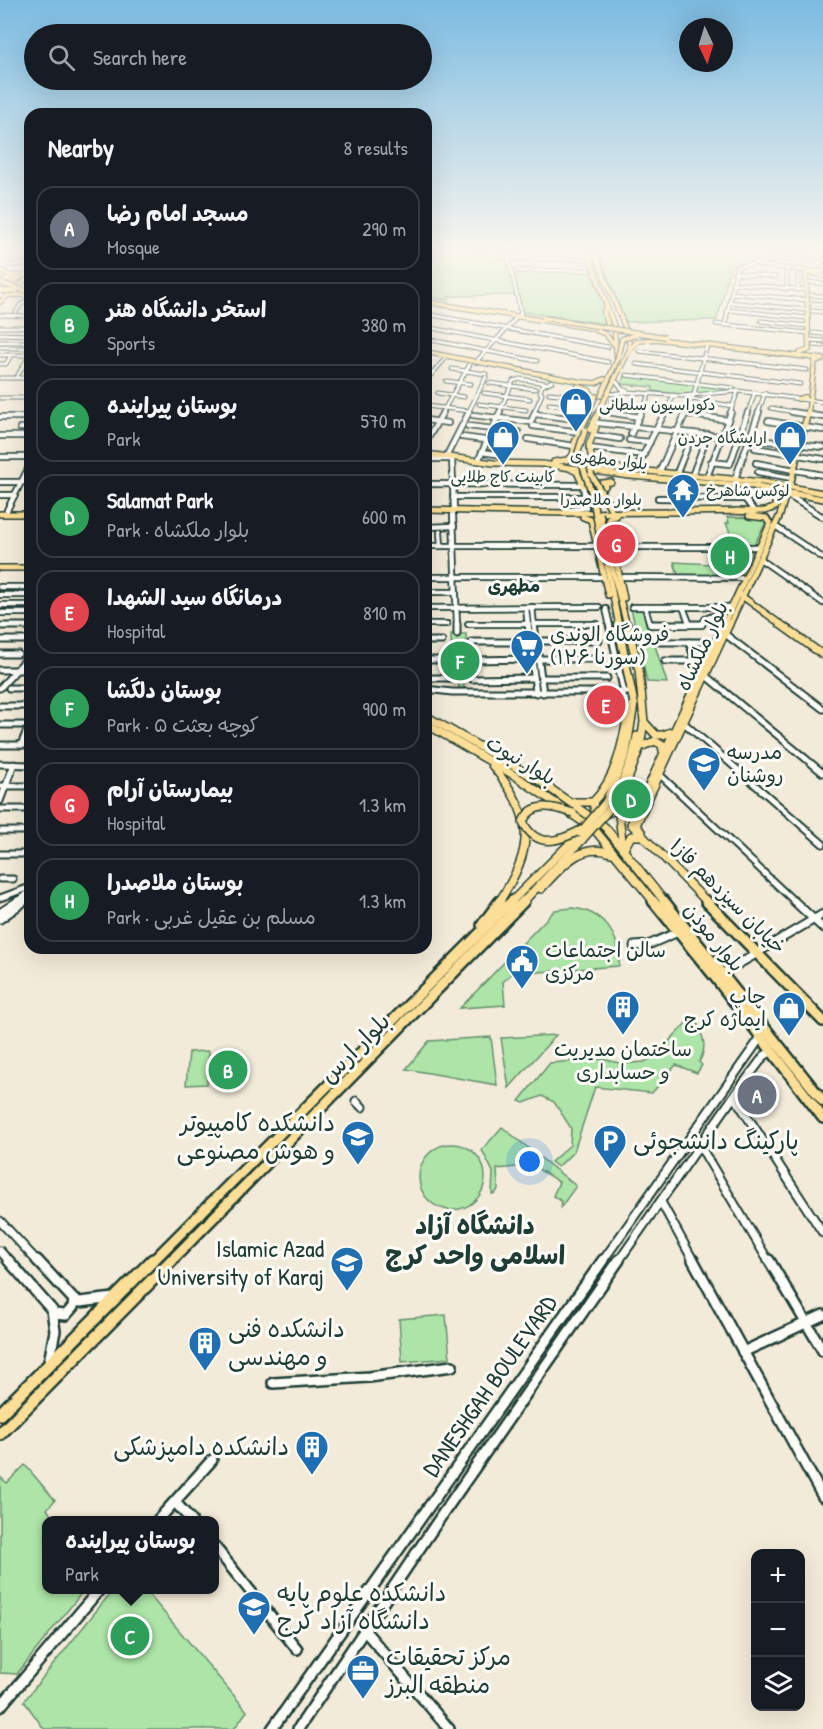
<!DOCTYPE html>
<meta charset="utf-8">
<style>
:root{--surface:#171b24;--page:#20242c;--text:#f1f3f6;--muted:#9ea1a6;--line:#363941;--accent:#0b8043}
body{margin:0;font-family:"Patrick Hand","Playpen Sans Arabic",sans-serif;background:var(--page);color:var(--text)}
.controls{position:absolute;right:18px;bottom:18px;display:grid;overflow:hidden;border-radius:12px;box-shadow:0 6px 24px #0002}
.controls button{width:54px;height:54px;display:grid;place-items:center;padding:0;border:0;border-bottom:2px solid var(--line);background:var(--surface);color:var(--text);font:30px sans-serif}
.compass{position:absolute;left:679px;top:18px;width:54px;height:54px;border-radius:50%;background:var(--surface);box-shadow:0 6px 24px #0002;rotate:176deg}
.you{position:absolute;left:530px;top:1162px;width:21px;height:21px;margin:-15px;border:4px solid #fff;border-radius:50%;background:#1a73e8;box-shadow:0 0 0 9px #1a73e833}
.badge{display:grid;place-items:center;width:39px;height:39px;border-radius:50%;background:var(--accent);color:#fff;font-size:20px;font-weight:700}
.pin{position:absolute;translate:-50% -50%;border:3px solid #fff;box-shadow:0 2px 6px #0006}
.popup{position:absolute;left:42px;top:1516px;width:177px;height:78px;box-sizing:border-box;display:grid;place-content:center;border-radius:12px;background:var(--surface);filter:drop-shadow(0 2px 4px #0005);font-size:20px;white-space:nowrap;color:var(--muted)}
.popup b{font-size:22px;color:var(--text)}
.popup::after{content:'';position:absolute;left:50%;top:100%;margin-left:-12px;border:12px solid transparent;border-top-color:var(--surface)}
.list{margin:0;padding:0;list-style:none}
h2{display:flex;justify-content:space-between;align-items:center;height:78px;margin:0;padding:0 24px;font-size:26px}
h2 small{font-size:20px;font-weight:400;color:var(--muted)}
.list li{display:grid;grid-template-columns:39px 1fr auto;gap:18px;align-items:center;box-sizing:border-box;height:84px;margin:0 12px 12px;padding:0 12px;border:2px solid var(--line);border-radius:18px}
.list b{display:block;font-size:22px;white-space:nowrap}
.list p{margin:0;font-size:20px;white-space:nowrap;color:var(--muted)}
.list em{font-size:20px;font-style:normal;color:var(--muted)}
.icon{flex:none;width:33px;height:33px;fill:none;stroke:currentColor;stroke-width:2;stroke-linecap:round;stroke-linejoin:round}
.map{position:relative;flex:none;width:823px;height:1729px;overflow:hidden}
.search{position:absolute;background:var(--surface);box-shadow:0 6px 24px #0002;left:24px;top:24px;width:408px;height:66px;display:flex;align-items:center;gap:15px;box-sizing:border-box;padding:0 21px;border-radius:33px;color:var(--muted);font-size:22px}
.panel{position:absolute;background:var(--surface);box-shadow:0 6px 24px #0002;left:24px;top:108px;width:408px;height:846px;border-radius:18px}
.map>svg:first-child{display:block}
</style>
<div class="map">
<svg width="823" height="1729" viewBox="0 0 823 1729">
<rect width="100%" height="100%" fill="#f3ebd9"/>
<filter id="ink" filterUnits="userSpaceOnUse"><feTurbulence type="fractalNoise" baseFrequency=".0167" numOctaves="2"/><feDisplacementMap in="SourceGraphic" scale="12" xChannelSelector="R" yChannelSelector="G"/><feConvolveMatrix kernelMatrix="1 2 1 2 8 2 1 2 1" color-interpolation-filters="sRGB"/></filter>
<g filter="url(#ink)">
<g fill="#ade4a7" stroke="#66906e" stroke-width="1.5">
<polygon points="426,249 471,249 471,253 489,254 490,259 509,259 517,295 449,296 449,300 426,297"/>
<polygon points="603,249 790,249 772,258 735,265 729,270 721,306 716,320 625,322 601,259 600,251"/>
<polygon points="514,271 591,271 604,305 602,311 607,324 522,312"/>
<polygon points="626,375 731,387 728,391 686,395 653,391 653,387 621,384"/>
<polygon points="727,517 760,518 766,522 754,545 735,545 726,523 729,523"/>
<polygon points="708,549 753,549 740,576 678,575 674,562 712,564"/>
<polygon points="631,608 643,608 667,683 647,682"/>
<polygon points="451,634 466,634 468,669 463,669 464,689 459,689 457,668 452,668"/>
<path d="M572,908C604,911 621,936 619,966L511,974L503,982L505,1005L460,1008L555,910Z"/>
<path d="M690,1016L694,1017C702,1033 709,1046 699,1062L702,1065L697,1073L676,1065L652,1093L595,1087L574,1151L558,1167L551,1162L570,1145L571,1128L554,1102L542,1096L524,1103L519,1101L550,1063L603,1059L623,1064L644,1062L654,1057L688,1021Z"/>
<polygon points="556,1035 509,1088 501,1038"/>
<polygon points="491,1037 497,1085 406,1069 429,1041"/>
<polygon points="209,1051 207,1084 186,1085 189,1052"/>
<polygon points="502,1127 576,1186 561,1207 561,1201 553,1196 559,1182 538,1169 532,1162 527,1166 497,1169 498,1189 495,1194 492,1194 493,1172 482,1150"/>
<circle cx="452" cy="1177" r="33"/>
<polygon points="446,1315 450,1358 402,1362 399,1319"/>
<polygon points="25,1465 55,1500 47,1509 54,1520 46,1520 46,1590 84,1590 17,1674 0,1673 0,1477 7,1483"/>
<polygon points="113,1590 145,1590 247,1711 234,1729 44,1729 24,1701"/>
</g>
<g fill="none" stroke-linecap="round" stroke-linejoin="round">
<polyline stroke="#c9c8b8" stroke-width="4" stroke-dasharray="4 2" stroke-linecap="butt" points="606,330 663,338"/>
<g stroke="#1f3d34" stroke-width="5">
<g id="minor-far4">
<polyline points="494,249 507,252 518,249"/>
<polyline points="507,252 521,314"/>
<polyline points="789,252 823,256"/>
<polyline points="0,253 30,249"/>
<polyline points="509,259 587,259"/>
<polyline points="778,259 823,263"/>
<polyline points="758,265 810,271"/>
<polyline points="1,266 13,251"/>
<polyline points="0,267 30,263"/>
<polyline points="787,268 787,289"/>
<polyline points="512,271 590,270"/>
<polyline points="734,273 775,277"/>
<polyline points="798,273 798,290"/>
<polyline points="810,282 823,284"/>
<polyline points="732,283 806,290"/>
<polyline points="731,293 807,300"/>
<polyline points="811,295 823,296"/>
<polyline points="729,302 808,310"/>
<polyline points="811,303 823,304"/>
<polyline points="727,310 808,318"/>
<polyline points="812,311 823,312"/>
<polyline points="16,312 21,304 30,300"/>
<polyline points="426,314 608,347"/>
<polyline points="0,315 30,316"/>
<polyline points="761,321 808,326"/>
<polyline points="716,324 809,333"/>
<polyline points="725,325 737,267 777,259 794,249"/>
<polyline points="0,327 30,327"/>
<polyline points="426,327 608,362"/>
<polyline points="813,333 823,334"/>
<polyline points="0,334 30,335"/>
<polyline points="426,339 537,361"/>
<polyline points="809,340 823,341"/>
<polyline points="0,342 30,342"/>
<polyline points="814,345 823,346"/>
<polyline points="0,347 8,347"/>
<polyline points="10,348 26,348 30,342"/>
<polyline points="639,351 807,370"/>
<polyline points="0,355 30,355"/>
<polyline points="476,362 519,315"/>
<polyline points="0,364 6,364 10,357"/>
<polyline points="636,364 800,384"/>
<polyline points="452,369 486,374"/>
<polyline points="626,375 733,388"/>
<polyline points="430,376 445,359"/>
<polyline points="0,378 30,378"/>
<polyline points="16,378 28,358"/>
<polyline points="446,381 471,384"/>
<polyline points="617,382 622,389 627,391"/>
<polyline points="489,383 535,389"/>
<polyline points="438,393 464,397"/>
<polyline points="484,393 530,399"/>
<polyline points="549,393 595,398"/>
<polyline points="611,394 627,392 682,396 738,391 823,402"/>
<polyline points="0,398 30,398"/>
<polyline points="692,399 732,406"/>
<polyline points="612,401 644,406"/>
<polyline points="479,404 526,410"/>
<polyline points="549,404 590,409"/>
<polyline points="426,406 469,411"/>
<polyline points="771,408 800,413"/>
<polyline points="608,412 615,413"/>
<polyline points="442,413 470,364"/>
<polyline points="468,413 486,377"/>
<polyline points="499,413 513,381 520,379 545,383"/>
<polyline points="534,413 542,394 540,392 542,386 552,381"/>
<polyline points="641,413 650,393"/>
<polyline points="665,413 674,395"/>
<polyline points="686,413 694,394 707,345"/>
<polyline points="730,413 738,391"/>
<polyline points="748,413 755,392"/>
<polyline points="758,413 765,393"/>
</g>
</g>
<g stroke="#1f3d34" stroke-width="8">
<g id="minor-far3">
<polyline points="608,412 639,417"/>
<polyline points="792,412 823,417"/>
<polyline points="535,414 585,420"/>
<polyline points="685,414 727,420"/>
<polyline points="473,415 531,422 535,412"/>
<polyline points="0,417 30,417"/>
<polyline points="426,420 448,423"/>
<polyline points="768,421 823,430"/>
<polyline points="598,423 823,447"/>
<polyline points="468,426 518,432"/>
<polyline points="533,426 580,432"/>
<polyline points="20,428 30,428"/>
<polyline points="631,434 641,412"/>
<polyline points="593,435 620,439"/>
<polyline points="0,436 30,436"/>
<polyline points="462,437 514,444"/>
<polyline points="528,439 574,446"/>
<polyline points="629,440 650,442"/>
<polyline points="426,442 443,412"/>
<polyline points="589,448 644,455"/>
<polyline points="755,448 823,459"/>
<polyline points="482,452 503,455"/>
<polyline points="447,455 469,412"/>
<polyline points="0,457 30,457"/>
<polyline points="452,458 454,510"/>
<polyline points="426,459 449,459"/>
<polyline points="479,459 500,412"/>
<polyline points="711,462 730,464 748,412"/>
<polyline points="756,463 823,475"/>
<polyline points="635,471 665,412"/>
<polyline points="758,472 792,478"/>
<polyline points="659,473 686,412"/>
<polyline points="676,475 693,433"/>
<polyline points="692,476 708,434"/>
<polyline points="707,477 731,412"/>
<polyline points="735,479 759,412"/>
<polyline points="0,482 30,482"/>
<polyline points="426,484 583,485 586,507 566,511"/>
<polyline points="0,495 15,495"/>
<polyline points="789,496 823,517"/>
<polyline points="453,497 585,497"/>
<polyline points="658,498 745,499 754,511"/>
<polyline points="7,510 30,465"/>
<polyline points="453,515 457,626"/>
<polyline points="775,526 823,558"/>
<polyline points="426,527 454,526"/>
<polyline points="440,532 441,546"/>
<polyline points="426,546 597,546"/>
<polyline points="620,547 759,547"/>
<polyline points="760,559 823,603"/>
<polyline points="426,577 601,577"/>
<polyline points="624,577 744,578"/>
<polyline points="0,587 30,587"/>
<polyline points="426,592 456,592"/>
<polyline points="0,595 30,595"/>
<polyline points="0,605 30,605"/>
<polyline points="532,607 534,626"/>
<polyline points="632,607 731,607"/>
<polyline points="645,607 650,625 702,625 705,619 723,612"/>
<polyline points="683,607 690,625"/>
<polyline points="426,608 599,607"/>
<polyline points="526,608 528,626"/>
<polyline points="606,609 610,626"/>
<polyline points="0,613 30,613"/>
<polyline points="426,624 447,624"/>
<polyline points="468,624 528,624"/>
<polyline points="534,624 597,624"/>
</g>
</g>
<g stroke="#1f3d34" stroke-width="9">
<g id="minor-far2">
<polyline points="457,624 457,634"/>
<polyline points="528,624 536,693"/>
<polyline points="534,624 543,693"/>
<polyline points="609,624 624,693"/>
<polyline points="650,624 702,624"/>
<polyline points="0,626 30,626"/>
<polyline points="725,634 823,709"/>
<polyline points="0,640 30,640"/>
<polyline points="426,641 442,641"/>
<polyline points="536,641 599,641"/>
<polyline points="660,642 706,642"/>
<polyline points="689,642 695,661"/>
<polyline points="472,645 472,642 530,642"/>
<polyline points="0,654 18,654"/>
<polyline points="473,656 473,660 532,659"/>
<polyline points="539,659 603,659"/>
<polyline points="426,660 445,660"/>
<polyline points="665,661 706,661"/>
<polyline points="0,670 30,670"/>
<polyline points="706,676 823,773"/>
<polyline points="426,678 450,678"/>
<polyline points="541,678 607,678"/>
<polyline points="472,679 534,678"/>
<polyline points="0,688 30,655"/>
<polyline points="9,688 30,688"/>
<polyline points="426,689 452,692 632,692"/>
<polyline points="0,706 30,706"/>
<polyline points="684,723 823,844"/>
<polyline points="0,725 30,725"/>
<polyline points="0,745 30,745"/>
<polyline points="21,745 30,723"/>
<polyline points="0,764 30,765"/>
<polyline points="657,772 795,902"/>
<polyline points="0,786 30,786"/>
<polyline points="0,801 14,764"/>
<polyline points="0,809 30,809"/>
<polyline points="0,831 30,831"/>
<polyline points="0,854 23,854"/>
<polyline points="0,879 13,879"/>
<polyline points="0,898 30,887"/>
<polyline points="16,902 30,892"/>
<polyline points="23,902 30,897"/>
</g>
</g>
<g stroke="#1f3d34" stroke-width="11">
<g id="minor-far1">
<polyline points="794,901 823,928"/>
<polyline points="0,913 18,901"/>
<polyline points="0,919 25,901"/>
<polyline points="634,946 648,945 678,932"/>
<polyline points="760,951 823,914"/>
<polyline points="723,973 756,954"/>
<polyline points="734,1096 823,1233"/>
<polyline points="356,1101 362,1107"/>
<polyline points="700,1146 769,1262"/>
<polyline points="661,1202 694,1262"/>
<polyline points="0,1221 38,1262"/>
<polyline points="0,1251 10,1262"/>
<polyline points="602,1262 761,1037"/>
<polyline points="618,1262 734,1096 764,1056 772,1051"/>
</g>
</g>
<g stroke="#1f3d34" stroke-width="14">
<g id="minor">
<polyline points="8,1260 52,1310 55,1331 49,1362"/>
<polyline points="37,1260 74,1300 80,1302 114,1298"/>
<polyline points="693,1260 823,1497"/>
<polyline points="769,1260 823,1351"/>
<polyline points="54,1314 66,1315 73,1307 74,1300"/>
<polyline points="743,1352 823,1315"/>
<polyline points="273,1383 369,1377 452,1366"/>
<polyline points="175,1502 191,1520"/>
<polyline points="158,1520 212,1460"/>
<polyline points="214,1546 297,1649"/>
<polyline points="365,1631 449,1729"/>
<polyline points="0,1707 99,1590"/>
<polyline points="272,1729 603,1260"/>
<polyline points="298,1729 444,1512 619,1260"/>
</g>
</g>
<g stroke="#1f3d34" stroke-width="6">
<g id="major-far4">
<polyline points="587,249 614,326 617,360 601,396"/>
<polyline points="593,249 628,335 630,349 598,413"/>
<polyline points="0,270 8,275 16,276"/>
<polyline points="823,271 809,272 823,276"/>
<polyline points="0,282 18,275"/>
<polyline points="0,289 30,272"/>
<polyline points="11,295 30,295"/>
<polyline points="0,302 23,283"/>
<polyline points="426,302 590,328 605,334 615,345"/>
<polyline points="606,306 604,312 608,325"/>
<polyline points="630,349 638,341 656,339 823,359"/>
<polyline points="426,352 582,382 596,383 604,379"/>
<polyline points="800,353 809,350 806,274 809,271"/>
<polyline points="578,386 589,390 595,398"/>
<polyline points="798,399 805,397"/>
<polyline points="588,413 596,396"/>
<polyline points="808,413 815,361 821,360"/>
</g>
</g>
<g stroke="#1f3d34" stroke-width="8">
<g id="major-far3">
<polyline points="596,427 589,445 592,460 609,468"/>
<polyline points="590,430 599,412"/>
<polyline points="426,454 494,463 542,464 630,476 752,486 823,499"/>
<polyline points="554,462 567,460 573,456 575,442 589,412"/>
<polyline points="604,467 763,482 823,493"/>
<polyline points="571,469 577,472 583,485 611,482"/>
<polyline points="790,486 808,412"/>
<polyline points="585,497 605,486"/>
<polyline points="426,510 564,513 765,511 776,507 774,497 762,490"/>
<polyline points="0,514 30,514"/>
<polyline points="616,516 609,518 609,527 624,598"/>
<polyline points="583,517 591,520 608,595"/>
<polyline points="606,544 627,626"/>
<polyline points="607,566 619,626"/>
<polyline points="0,568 30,568"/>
<polyline points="739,594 783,626"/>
<polyline points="723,626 770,524 766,518 749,516 753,514 751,512 736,511"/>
<polyline points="729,626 780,515 785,497 806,495"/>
</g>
</g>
<g stroke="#1f3d34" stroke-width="10">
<g id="major-far2">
<polyline points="780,624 823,655"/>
<polyline points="426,716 538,780 605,827 665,902"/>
<polyline points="645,723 656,735 663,735 671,732"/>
<polyline points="426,724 517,777 595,830 654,902"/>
<polyline points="640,747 655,741 662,745 663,751"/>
<path d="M492,765C534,817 536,845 499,902"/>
<path d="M575,802H593C617,778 623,741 629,709L634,704"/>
<path d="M593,802L595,811C604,816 611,814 618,806"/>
<polyline points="606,802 626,753 634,704 618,624"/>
<polyline points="613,805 633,755 637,736"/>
<polyline points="642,833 636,825 729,624"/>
<polyline points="623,849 618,806 640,747 644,722 639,670 627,624"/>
<polyline points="624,849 631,836 641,836"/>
<path d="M541,889C560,869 580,841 611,853"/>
<polyline points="511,902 576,837"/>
<polyline points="523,902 582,840"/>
<polyline points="707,902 631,824 724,624"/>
</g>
</g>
<g stroke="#1f3d34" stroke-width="14">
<g id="major-far1">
<polyline points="653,901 715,977 823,1118"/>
<polyline points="664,901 823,1101"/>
<polyline points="706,901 823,1021"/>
<polyline points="482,925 500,901"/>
<polyline points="152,1262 512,901"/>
<polyline points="170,1262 524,901"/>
</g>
</g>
<g stroke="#1f3d34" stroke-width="16">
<g id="major">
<polyline points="0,1414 153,1260"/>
<polyline points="0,1434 172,1260"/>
</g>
</g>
<use href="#minor-far4" stroke="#fdfcf7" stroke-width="3"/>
<use href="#minor-far3" stroke="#fdfcf7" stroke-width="4.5"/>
<use href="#minor-far2" stroke="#fdfcf7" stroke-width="5"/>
<use href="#minor-far1" stroke="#fdfcf7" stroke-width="7"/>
<use href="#minor" stroke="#fdfcf7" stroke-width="9"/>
<use href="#major-far4" stroke="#fcde96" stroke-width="4"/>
<use href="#major-far3" stroke="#fcde96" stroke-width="5"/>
<use href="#major-far2" stroke="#fcde96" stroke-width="7"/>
<use href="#major-far1" stroke="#fcde96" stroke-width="9"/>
<use href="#major" stroke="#fcde96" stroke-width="11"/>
<g stroke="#1f3d34" stroke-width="6" stroke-linecap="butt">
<g id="major-bridge-far2">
<polyline points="0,283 30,292"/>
<polyline points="0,291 16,291"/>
<polyline points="544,318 665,337"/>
<polyline points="617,360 622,339 636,335"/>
</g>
</g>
<g stroke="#1f3d34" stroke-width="8" stroke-linecap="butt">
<g id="major-bridge-far1">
<polyline points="585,430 578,452 592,494 601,544"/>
<polyline points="591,474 611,509"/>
<polyline points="600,513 606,544"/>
</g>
</g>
<g stroke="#1f3d34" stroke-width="10" stroke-linecap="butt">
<g id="major-bridge">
<path d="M573,813C554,807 532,800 523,822C537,850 560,841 583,829"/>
<polyline points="580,833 606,802"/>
<polyline points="582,840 613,805"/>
</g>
</g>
<use href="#major-bridge-far2" stroke="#fcde96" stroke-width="4"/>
<use href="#major-bridge-far1" stroke="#fcde96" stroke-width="5"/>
<use href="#major-bridge" stroke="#fcde96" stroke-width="7"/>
</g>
</g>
<linearGradient id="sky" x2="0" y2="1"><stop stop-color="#7bbbe1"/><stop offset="0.51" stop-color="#faf6ee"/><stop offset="1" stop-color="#faf6ee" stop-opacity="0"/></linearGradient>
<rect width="823" height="491" fill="url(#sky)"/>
<defs>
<g id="shop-pin" transform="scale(1.725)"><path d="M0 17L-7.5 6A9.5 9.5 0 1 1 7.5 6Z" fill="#1f6fb2" stroke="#fdfcf7"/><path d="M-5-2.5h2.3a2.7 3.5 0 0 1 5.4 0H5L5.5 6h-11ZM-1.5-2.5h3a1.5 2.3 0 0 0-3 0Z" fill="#fff"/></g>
<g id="temple-pin" transform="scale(1.725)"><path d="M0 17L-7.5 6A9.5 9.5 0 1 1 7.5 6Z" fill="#1f6fb2" stroke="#fdfcf7"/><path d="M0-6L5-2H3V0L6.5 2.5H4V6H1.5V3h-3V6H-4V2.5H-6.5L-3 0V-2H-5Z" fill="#fff"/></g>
<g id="supermarket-pin" transform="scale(1.725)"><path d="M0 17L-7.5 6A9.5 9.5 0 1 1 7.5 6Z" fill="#1f6fb2" stroke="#fdfcf7"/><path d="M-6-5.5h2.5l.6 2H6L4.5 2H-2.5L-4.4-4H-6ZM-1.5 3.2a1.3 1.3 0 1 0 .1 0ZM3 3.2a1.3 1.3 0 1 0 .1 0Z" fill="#fff"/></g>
<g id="school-pin" transform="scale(1.725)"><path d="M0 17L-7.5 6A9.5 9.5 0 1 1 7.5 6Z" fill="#1f6fb2" stroke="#fdfcf7"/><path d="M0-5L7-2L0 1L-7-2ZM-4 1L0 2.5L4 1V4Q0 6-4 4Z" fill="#fff"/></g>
<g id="civic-pin" transform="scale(1.725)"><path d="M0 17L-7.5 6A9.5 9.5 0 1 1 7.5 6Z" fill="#1f6fb2" stroke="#fdfcf7"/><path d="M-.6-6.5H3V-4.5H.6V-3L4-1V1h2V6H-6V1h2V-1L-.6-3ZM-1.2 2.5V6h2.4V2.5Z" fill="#fff"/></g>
<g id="building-pin" transform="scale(1.725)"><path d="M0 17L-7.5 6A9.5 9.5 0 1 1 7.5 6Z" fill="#1f6fb2" stroke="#fdfcf7"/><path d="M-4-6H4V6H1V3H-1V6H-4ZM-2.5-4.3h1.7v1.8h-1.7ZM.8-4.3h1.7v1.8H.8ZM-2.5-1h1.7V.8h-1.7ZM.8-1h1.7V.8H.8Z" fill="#fff"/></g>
<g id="university-pin" transform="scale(1.725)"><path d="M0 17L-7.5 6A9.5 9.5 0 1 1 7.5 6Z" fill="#1f6fb2" stroke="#fdfcf7"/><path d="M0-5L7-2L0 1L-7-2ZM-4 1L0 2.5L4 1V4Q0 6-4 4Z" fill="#fff"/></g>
<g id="parking-pin" transform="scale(1.725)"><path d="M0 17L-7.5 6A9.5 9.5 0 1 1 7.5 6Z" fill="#1f6fb2" stroke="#fdfcf7"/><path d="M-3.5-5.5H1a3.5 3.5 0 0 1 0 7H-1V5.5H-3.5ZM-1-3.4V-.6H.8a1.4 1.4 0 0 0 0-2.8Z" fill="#fff"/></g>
<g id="office-pin" transform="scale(1.725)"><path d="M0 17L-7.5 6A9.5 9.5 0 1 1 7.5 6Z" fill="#1f6fb2" stroke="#fdfcf7"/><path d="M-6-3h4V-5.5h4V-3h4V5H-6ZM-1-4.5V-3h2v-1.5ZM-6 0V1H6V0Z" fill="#fff"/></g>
</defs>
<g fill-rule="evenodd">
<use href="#shop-pin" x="576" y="404"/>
<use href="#shop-pin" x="503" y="437"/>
<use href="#shop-pin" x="790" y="437"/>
<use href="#temple-pin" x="683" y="490"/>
<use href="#supermarket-pin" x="527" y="646"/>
<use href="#school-pin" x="704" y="763"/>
<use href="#civic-pin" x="522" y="961"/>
<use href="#building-pin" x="623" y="1007"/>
<use href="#shop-pin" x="789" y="1008"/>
<use href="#university-pin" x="358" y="1137"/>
<use href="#parking-pin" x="610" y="1141"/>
<use href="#university-pin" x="347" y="1263"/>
<use href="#building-pin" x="205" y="1343"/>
<use href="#building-pin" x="312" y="1447"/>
<use href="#university-pin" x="254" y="1607"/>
<use href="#office-pin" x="363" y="1671"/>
</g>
<g text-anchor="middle" stroke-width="6" stroke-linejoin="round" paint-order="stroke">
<g font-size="16" fill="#1f3d34" stroke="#fdfcf7" text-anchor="start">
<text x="599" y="410">دکوراسیون سلطانی</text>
<text x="767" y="443" text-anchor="end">ارايشگاه جردن</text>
<text x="503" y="482" text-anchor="middle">کابینت کاج طلایی</text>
<text x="706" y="496">لوکس شاهرخ</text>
</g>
<g font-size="16" fill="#1f3d34" stroke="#fdfcf7">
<text transform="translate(609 459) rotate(7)" y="6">بلوار مطهری</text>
<text x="601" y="505">بلوار ملاصدرا</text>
</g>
<g font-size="18" font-weight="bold" fill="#1f3d34" stroke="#fdfcf7">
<text x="514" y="592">مطهری</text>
</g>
<g font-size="20" fill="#1f3d34" stroke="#fdfcf7" text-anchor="start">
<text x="550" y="641">فروشگاه الوندی<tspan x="550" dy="23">(سورنا ۱۲۶)</tspan></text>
<text x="727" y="759">مدرسه<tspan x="727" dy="23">روشنان</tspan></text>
<text x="545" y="957">سالن اجتماعات<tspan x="545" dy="23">مرکزی</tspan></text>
<text x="766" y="1003" text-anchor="end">چاپ<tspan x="766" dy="23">ایماژه کرج</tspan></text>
<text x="623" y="1056" text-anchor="middle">ساختمان مدیریت<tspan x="623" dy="23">و حسابداری</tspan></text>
</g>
<g font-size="20" fill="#1f3d34" stroke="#fdfcf7">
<text transform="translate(702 646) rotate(-65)" y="7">بلوار ملکشاه</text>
<text transform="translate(521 760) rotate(31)" y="7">بلوار نبوت</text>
<text transform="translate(728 896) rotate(45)" y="7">خیابان سیزدهم فاز۱</text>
<text transform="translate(714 937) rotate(51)" y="7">بلوار موذن</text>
</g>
<g font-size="24" fill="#1f3d34" stroke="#fdfcf7">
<text transform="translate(355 1048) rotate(-45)" y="8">بلوار ارس</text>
<text transform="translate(490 1386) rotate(-55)" y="8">DANESHGAH BOULEVARD</text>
</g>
<g font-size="24" fill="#1f3d34" stroke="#fdfcf7" text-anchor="start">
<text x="335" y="1131" text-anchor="end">دانشکده کامپیوتر<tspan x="335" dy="28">و هوش مصنوعی</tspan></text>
<text x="633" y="1149">پارکینگ دانشجوئی</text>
<text x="324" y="1257" text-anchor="end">Islamic Azad<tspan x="324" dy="28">University of Karaj</tspan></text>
<text x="228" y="1337">دانشکده فنی<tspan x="228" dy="28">و مهندسی</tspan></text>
<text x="289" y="1455" text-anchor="end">دانشکده دامپزشکی</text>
<text x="277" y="1601">دانشکده علوم پایه<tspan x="277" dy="28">دانشگاه آزاد کرج</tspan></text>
<text x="386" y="1665">مرکز تحقیقات<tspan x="386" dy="28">منطقه البرز</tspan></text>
</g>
<g font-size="26" font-weight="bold" fill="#1f3d34" stroke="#fdfcf7">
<text x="475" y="1234">دانشگاه آزاد<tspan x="475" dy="30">اسلامی واحد کرج</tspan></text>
</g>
</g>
</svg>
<div class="controls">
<button>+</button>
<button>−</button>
<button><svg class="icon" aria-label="layers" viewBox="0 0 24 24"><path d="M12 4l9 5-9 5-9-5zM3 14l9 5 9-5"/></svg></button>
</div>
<svg class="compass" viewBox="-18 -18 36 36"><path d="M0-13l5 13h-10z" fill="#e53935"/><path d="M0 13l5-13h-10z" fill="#9ea1a6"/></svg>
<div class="you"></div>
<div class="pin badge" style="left:757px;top:1095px;background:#6b7280">A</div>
<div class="pin badge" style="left:228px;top:1070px;background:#2e9e5b">B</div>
<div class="pin badge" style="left:130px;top:1636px;background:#2e9e5b">C</div>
<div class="popup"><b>بوستان پیراینده</b>Park</div>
<div class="pin badge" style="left:631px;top:799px;background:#2e9e5b">D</div>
<div class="pin badge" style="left:606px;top:705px;background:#e0444e">E</div>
<div class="pin badge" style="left:460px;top:661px;background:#2e9e5b">F</div>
<div class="pin badge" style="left:616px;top:544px;background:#e0444e">G</div>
<div class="pin badge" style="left:730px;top:556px;background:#2e9e5b">H</div>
<div class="search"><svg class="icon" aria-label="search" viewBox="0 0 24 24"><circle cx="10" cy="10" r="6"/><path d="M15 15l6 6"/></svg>Search here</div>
<section class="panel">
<h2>Nearby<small>8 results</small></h2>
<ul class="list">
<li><span class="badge" style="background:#6b7280">A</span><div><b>مسجد امام رضا</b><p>Mosque</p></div><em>290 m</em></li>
<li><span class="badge" style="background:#2e9e5b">B</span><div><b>استخر دانشگاه هنر</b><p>Sports</p></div><em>380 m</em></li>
<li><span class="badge" style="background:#2e9e5b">C</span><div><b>بوستان پیراینده</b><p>Park</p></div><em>570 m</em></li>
<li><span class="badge" style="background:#2e9e5b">D</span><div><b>Salamat Park</b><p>Park · بلوار ملکشاه</p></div><em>600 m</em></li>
<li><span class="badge" style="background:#e0444e">E</span><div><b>درمانگاه سید الشهدا</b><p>Hospital</p></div><em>810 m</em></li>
<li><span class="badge" style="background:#2e9e5b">F</span><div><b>بوستان دلگشا</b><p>Park · کوچه بعثت ۵</p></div><em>900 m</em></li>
<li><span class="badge" style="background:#e0444e">G</span><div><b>بیمارستان آرام</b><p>Hospital</p></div><em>1.3 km</em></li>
<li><span class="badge" style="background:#2e9e5b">H</span><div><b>بوستان ملاصدرا</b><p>Park · مسلم بن عقیل غربی</p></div><em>1.3 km</em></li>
</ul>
</section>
</div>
